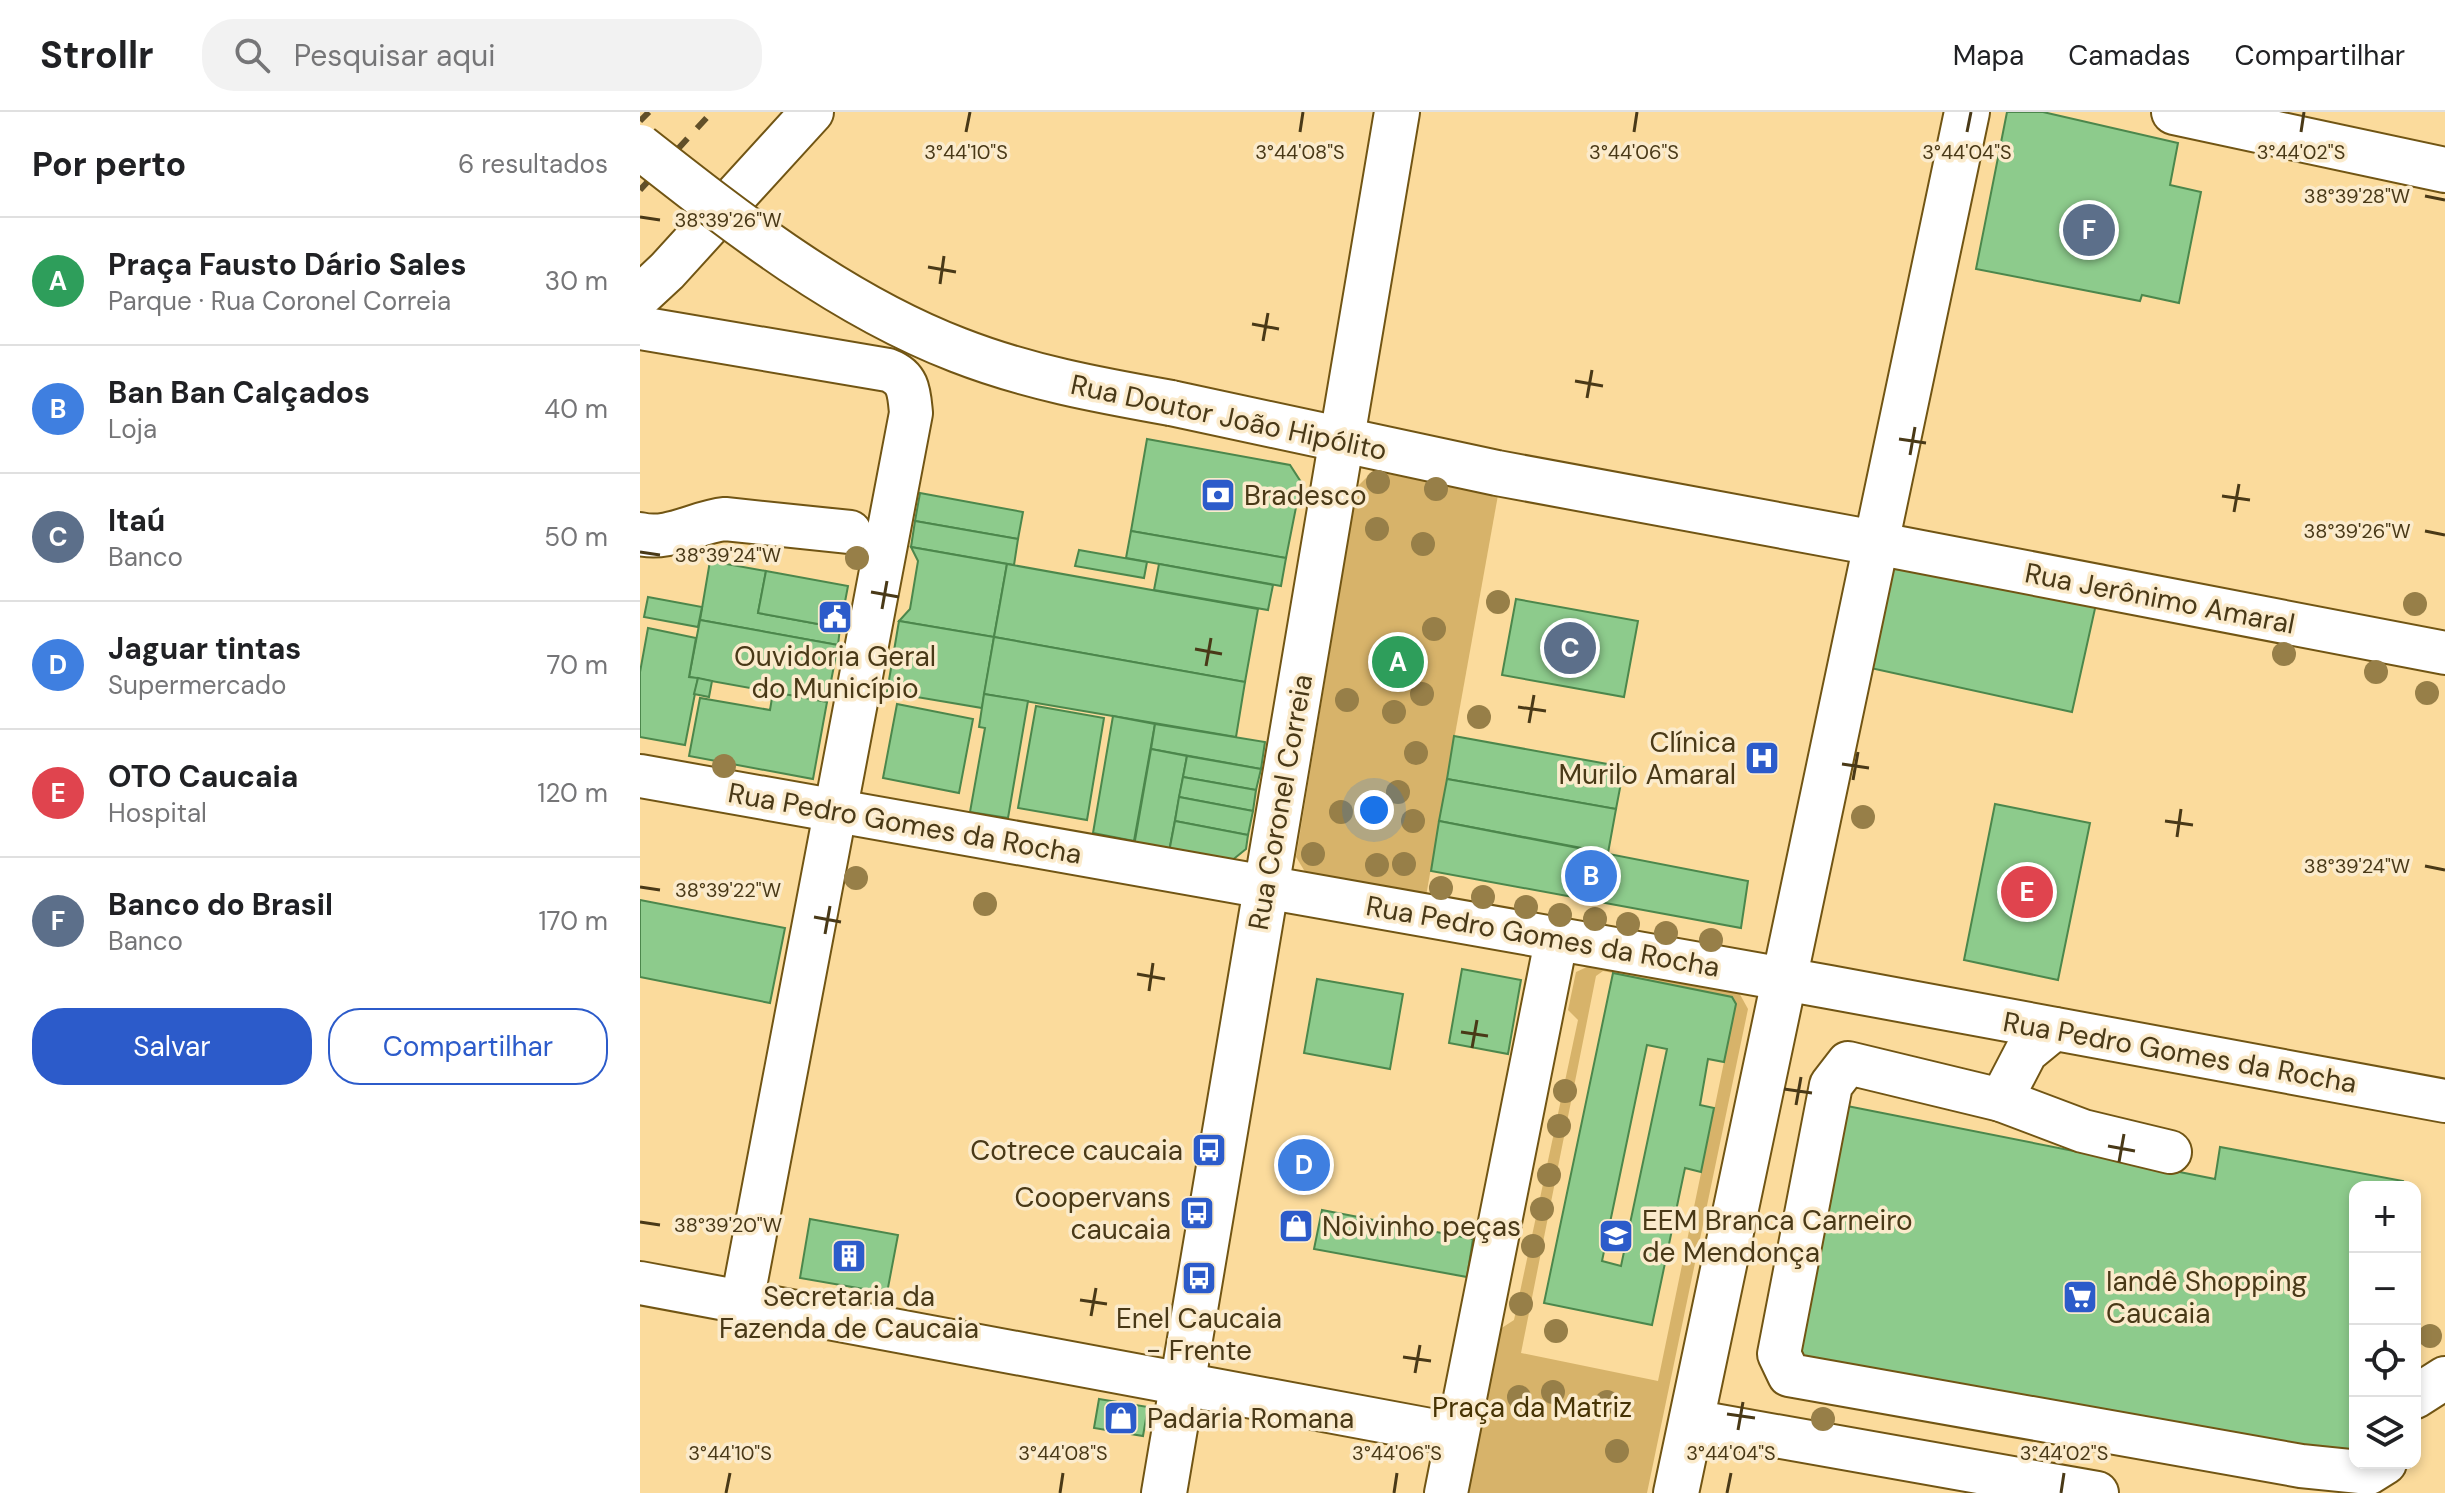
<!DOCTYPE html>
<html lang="pt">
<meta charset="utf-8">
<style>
:root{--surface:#fff;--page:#f2f2f2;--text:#202124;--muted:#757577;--line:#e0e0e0;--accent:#2c5bca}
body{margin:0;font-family:"DM Sans",sans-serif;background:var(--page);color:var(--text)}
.controls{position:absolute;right:24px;bottom:24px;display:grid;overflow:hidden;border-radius:16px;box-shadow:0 4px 12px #0003}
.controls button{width:72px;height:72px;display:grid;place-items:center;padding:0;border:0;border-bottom:2px solid var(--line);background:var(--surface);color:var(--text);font:40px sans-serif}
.you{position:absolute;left:734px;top:698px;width:28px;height:28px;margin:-20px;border:6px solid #fff;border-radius:50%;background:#1a73e8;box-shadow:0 0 0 12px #1a73e833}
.badge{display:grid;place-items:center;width:52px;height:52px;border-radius:50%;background:var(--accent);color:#fff;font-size:26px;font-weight:700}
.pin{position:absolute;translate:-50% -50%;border:4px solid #fff;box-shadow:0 2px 8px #0006}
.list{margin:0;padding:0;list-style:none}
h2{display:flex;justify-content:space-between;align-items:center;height:104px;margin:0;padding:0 32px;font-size:34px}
h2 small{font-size:26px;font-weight:400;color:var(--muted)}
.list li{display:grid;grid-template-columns:52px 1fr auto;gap:24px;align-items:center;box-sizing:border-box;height:128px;padding:0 32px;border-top:2px solid var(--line)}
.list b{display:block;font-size:30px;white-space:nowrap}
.list p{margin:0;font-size:26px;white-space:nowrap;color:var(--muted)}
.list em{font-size:26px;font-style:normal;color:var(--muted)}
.actions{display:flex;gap:16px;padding:24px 32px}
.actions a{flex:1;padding:18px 0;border:2px solid var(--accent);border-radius:32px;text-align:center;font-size:28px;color:var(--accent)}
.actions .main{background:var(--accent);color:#fff}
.icon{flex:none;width:44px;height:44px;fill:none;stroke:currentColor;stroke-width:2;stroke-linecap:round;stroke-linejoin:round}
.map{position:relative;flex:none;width:1805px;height:1381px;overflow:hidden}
header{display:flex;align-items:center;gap:48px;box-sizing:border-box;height:112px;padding:0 40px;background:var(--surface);border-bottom:2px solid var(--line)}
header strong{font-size:38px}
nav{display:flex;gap:44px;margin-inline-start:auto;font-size:28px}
.search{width:560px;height:72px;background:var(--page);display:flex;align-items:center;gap:20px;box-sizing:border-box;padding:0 28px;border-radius:32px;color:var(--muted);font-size:30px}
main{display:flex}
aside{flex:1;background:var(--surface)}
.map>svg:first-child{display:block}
</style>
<header>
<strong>Strollr</strong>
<div class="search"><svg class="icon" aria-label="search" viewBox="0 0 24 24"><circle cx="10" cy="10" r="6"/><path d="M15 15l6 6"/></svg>Pesquisar aqui</div>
<nav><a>Mapa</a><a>Camadas</a><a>Compartilhar</a></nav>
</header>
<main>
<aside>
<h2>Por perto<small>6 resultados</small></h2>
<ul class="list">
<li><span class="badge" style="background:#2e9e5b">A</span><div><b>Praça Fausto Dário Sales</b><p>Parque · Rua Coronel Correia</p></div><em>30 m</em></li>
<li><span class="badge" style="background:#3f7fe0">B</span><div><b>Ban Ban Calçados</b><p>Loja</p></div><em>40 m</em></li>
<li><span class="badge" style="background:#5c6f8a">C</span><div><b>Itaú</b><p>Banco</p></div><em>50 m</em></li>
<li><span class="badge" style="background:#3f7fe0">D</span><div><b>Jaguar tintas</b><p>Supermercado</p></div><em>70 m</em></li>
<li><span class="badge" style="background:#e0444e">E</span><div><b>OTO Caucaia</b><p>Hospital</p></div><em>120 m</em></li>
<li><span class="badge" style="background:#5c6f8a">F</span><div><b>Banco do Brasil</b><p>Banco</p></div><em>170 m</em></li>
</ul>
<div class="actions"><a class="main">Salvar</a><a>Compartilhar</a></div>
</aside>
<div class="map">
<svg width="1805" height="1381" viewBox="0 0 1805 1381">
<rect width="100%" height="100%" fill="#fbdb9c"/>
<g fill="#d7b36a" fill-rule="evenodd">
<polygon points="733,359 858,383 786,784 667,763 656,745 717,375"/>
<path d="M960,849L1097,877L1108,897L1007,1381H825L857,1219L874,1208L938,908L928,898L936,860ZM963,859L1091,885L1096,892L1018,1269L881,1241L956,864Z"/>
</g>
<g fill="#8dcb8c" stroke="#4c874c" stroke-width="2" fill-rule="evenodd">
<polygon points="1367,0 1403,0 1538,31 1530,73 1561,80 1539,191 1502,183 1500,189 1336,157"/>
<polygon points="507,327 650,353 661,370 646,446 491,419"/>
<polygon points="280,381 383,400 378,427 275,409"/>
<polygon points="275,409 378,427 374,453 271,435"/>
<polygon points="491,419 646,446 641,474 486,446"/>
<polygon points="271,435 367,452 354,525 259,509 270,497 278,449"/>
<polygon points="439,438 507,450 504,466 435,454"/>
<polygon points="1249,447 1456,492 1432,600 1226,555"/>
<polygon points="70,449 126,459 118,501 200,516 198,533 60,508"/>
<polygon points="367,452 618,497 605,570 354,525"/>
<polygon points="519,452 633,473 628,498 514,478"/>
<polygon points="126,459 208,474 200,516 118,501"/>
<polygon points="8,485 62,495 58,515 4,505"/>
<polygon points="876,487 998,509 984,585 862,563"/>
<polygon points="60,508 198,533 187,590 49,565"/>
<polygon points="259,509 354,525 342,596 247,580"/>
<polygon points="8,516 56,526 49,565 58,566 45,633 0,625 0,560"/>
<polygon points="354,525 605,570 596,625 344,582"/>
<polygon points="58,566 72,569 69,585 54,582"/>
<polygon points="133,580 187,590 173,667 49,644 60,586 130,598"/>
<polygon points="344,582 388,589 368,706 330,700 345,616 339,615"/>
<polygon points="257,592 333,607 319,681 243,666"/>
<polygon points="396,594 464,606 447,708 378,696"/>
<polygon points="473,604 515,612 494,729 453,721"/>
<polygon points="515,612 625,630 621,657 511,637"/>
<polygon points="814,624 984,655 976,697 807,667"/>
<polygon points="511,637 547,644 529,740 494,734"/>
<polygon points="547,644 621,657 616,678 543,665"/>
<polygon points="543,665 616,678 613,699 539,685"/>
<polygon points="807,667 976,697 968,741 799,709"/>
<polygon points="539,685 613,699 608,723 535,709"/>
<polygon points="1355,692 1450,711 1418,868 1324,848"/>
<polygon points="535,709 608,723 606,737 590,750 529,740"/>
<polygon points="799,709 1108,769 1101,816 791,759"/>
<polygon points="0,788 145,816 130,891 0,865"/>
<polygon points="822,857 881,868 868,942 809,931"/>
<path d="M973,861L1092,885L1096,892L1084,950L1068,947L1060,993L1074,996L1061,1060L1045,1056L1012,1213L904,1191ZM1007,933L1027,937L981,1154L962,1149Z"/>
<polygon points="677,867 763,882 750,957 664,941"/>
<polygon points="1197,992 1575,1067 1580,1035 1763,1069 1762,1075 1715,1075 1715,1342 1153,1250"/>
<polygon points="682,1098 833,1127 827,1165 674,1137"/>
<polygon points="170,1107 258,1123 247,1181 160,1166"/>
<polygon points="459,1287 508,1295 503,1324 454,1316"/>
</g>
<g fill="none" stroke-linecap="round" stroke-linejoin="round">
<g stroke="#715514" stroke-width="46">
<g id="minor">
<polyline points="0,184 27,159 172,0"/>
<path d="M0,216L248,258C269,266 269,280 271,301L102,1190"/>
<path d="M0,422C29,429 56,410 85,407L210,420"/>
<polyline points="1235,431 1805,541"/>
<polyline points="0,664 1189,875 1805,989"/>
<polyline points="1414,917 1386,940 1361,988 1208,951 1191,973 1139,1242 1149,1263 1661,1354 1729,1361 1745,1351"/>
<polyline points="1361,988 1443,1019 1530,1040"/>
<polyline points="0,1171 817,1323"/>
<polyline points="1775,1285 1805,1266"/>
<polyline points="1051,1309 1457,1381"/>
<polyline points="806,1381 916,829"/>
</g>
</g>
<g stroke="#715514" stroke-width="48">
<g id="major">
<polyline points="1534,0 1805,58"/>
<polyline points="531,291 857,361 1235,431"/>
<polyline points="524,1381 757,0"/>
<polyline points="1036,1381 1327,0"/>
</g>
</g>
<use href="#minor" stroke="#fff" stroke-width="42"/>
<use href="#major" stroke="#fff" stroke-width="44"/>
<g stroke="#614f29" stroke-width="6" stroke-dasharray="14 14" stroke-linecap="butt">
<polyline points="0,9 9,0"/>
<polyline points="0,78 72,0"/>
</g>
<g stroke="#715514" stroke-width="48" stroke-linecap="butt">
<path id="major-bridge" d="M0,35C98,112 201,193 318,238C387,265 458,278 531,291"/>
</g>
<use href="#major-bridge" stroke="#fff" stroke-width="44"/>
</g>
<g fill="#977f48">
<circle cx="738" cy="370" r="12"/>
<circle cx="796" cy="377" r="12"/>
<circle cx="737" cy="417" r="12"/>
<circle cx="783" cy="432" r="12"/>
<circle cx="217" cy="446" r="12"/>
<circle cx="858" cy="490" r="12"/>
<circle cx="1775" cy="492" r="12"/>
<circle cx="794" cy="517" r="12"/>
<circle cx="1644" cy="542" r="12"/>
<circle cx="756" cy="552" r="12"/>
<circle cx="1736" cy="560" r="12"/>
<circle cx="1787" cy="581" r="12"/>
<circle cx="782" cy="582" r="12"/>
<circle cx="707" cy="588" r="12"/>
<circle cx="754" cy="600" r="12"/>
<circle cx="839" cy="605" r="12"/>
<circle cx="776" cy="641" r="12"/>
<circle cx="84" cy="654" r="12"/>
<circle cx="758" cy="680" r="12"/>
<circle cx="701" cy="700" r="12"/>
<circle cx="1223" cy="705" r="12"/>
<circle cx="773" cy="709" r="12"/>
<circle cx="673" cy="742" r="12"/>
<circle cx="764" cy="752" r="12"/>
<circle cx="737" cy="753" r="12"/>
<circle cx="216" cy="766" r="12"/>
<circle cx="801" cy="776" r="12"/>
<circle cx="843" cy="785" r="12"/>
<circle cx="345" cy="792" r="12"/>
<circle cx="886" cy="795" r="12"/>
<circle cx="920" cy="803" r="12"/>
<circle cx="955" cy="807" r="12"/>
<circle cx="988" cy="812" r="12"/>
<circle cx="1026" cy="821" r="12"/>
<circle cx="1071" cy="828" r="12"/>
<circle cx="925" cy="979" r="12"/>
<circle cx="919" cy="1014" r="12"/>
<circle cx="909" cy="1063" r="12"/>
<circle cx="902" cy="1097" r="12"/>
<circle cx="893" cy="1134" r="12"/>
<circle cx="881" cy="1192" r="12"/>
<circle cx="916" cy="1219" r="12"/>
<circle cx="1790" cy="1224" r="12"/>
<circle cx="913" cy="1280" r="12"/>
<circle cx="879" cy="1285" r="12"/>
<circle cx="967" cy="1290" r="12"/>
<circle cx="1183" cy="1307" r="12"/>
<circle cx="977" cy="1339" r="12"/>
</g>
<path fill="none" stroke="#493917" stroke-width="3" d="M326,20L330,0M660,20L663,0M994,20L997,0M1327,20L1331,0M1661,20L1664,0M1785,84L1805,88M0,105L20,108M288,155L316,160M300,172L304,144M612,212L639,217M623,229L628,201M935,269L963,274M947,286L952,258M1259,327L1286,331M1270,343L1275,315M1582,384L1610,388M1594,400L1599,372M1785,419L1805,423M0,440L20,443M231,480L259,485M242,497L247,469M555,537L582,542M566,554L571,526M878,595L906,599M889,611L894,583M1202,652L1229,656M1213,668L1218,640M1525,709L1553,713M1537,725L1541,697M1785,754L1805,758M0,775L20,778M174,805L201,810M185,822L190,794M497,862L525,867M509,879L513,851M821,920L848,924M832,936L837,908M1144,977L1172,981M1156,993L1161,965M1468,1034L1495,1039M1479,1050L1484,1022M0,1110L20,1113M440,1188L467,1192M451,1204L456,1176M763,1245L791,1249M775,1261L780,1233M1087,1302L1115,1306M1098,1318L1103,1290M86,1381L90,1361M420,1381L423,1361M754,1381L757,1361M1087,1381L1091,1361M1421,1381L1424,1361"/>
<defs>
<g id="bank-square" transform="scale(1.8)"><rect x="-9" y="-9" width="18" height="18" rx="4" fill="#2c5bca" stroke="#fbebcc"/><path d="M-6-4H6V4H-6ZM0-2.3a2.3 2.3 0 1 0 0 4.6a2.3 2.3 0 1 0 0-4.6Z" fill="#fff"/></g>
<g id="civic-square" transform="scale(1.8)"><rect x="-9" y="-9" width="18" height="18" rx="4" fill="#2c5bca" stroke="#fbebcc"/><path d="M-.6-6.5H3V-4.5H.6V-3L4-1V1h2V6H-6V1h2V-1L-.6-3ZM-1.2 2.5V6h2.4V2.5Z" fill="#fff"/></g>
<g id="hospital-square" transform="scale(1.8)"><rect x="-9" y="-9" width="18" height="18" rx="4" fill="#2c5bca" stroke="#fbebcc"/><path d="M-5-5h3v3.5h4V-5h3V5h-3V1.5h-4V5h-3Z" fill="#fff"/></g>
<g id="bus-square" transform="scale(1.8)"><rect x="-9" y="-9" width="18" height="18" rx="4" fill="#2c5bca" stroke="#fbebcc"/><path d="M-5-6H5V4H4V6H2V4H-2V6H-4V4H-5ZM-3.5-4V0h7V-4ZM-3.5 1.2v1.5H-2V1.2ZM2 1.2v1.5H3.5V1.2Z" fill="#fff"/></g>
<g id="shop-square" transform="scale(1.8)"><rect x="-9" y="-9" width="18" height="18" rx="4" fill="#2c5bca" stroke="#fbebcc"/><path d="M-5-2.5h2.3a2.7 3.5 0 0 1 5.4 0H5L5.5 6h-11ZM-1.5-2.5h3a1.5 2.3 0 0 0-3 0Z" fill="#fff"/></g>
<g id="school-square" transform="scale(1.8)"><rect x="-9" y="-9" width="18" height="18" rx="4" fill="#2c5bca" stroke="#fbebcc"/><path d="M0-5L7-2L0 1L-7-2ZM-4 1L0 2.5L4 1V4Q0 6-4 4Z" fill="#fff"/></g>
<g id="building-square" transform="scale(1.8)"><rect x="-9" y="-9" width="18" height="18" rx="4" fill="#2c5bca" stroke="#fbebcc"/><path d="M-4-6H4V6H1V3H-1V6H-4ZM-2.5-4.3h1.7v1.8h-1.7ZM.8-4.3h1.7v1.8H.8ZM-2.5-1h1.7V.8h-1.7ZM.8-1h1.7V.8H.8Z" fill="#fff"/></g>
<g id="supermarket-square" transform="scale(1.8)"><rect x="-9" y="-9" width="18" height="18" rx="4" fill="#2c5bca" stroke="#fbebcc"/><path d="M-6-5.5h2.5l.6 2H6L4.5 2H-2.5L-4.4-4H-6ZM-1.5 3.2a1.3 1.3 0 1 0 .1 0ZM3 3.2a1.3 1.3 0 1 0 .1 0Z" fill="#fff"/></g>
</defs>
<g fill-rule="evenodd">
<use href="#bank-square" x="578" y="383"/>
<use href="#civic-square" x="195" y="505"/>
<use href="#hospital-square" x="1122" y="646"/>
<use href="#bus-square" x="569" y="1038"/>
<use href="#bus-square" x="557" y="1101"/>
<use href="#shop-square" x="656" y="1114"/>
<use href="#school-square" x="976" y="1124"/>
<use href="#building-square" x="209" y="1144"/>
<use href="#bus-square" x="559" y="1166"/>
<use href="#supermarket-square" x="1440" y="1185"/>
<use href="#shop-square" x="481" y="1306"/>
</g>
<g text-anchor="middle" stroke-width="7" stroke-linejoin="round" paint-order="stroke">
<g font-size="28" fill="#493917" stroke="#fbebcc">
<text transform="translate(589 305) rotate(12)" y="10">Rua Doutor João Hipólito</text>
<text transform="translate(1520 486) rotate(11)" y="10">Rua Jerônimo Amaral</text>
<text transform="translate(640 690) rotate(-80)" y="10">Rua Coronel Correia</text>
<text transform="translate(265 711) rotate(10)" y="10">Rua Pedro Gomes da Rocha</text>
<text transform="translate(903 824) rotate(10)" y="10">Rua Pedro Gomes da Rocha</text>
<text transform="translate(1540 940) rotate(10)" y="10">Rua Pedro Gomes da Rocha</text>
</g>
<g font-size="28" fill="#493917" stroke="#fbebcc" text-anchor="start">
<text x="604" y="393">Bradesco</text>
<text x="195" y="554" text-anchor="middle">Ouvidoria Geral<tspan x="195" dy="32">do Município</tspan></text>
<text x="1096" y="640" text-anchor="end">Clínica<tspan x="1096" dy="32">Murilo Amaral</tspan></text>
<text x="543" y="1048" text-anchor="end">Cotrece caucaia</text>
<text x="531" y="1095" text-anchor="end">Coopervans<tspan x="531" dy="32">caucaia</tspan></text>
<text x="1002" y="1118">EEM Branca Carneiro<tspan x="1002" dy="32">de Mendonça</tspan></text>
<text x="682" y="1124">Noivinho peças</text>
<text x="1466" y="1179">Iandê Shopping<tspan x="1466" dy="32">Caucaia</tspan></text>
<text x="209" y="1194" text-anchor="middle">Secretaria da<tspan x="209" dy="32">Fazenda de Caucaia</tspan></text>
<text x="559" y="1216" text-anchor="middle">Enel Caucaia<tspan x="559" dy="32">- Frente</tspan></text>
<text x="507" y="1316">Padaria Romana</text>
</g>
<g font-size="28" fill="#463304" stroke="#fbebcc">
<text x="892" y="1305">Praça da Matriz</text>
</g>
</g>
<g font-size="20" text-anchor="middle" fill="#493917" stroke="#fbebcc" stroke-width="7" stroke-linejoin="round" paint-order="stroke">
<text x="326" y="47">3°44'10"S</text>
<text x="660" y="47">3°44'08"S</text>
<text x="994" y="47">3°44'06"S</text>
<text x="1327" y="47">3°44'04"S</text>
<text x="1661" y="47">3°44'02"S</text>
<text x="1717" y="91">38°39'28"W</text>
<text x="88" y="115">38°39'26"W</text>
<text x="1717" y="426">38°39'26"W</text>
<text x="88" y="450">38°39'24"W</text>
<text x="1717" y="761">38°39'24"W</text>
<text x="88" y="785">38°39'22"W</text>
<text x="88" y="1120">38°39'20"W</text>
<text x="90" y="1348">3°44'10"S</text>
<text x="423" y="1348">3°44'08"S</text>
<text x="757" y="1348">3°44'06"S</text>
<text x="1091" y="1348">3°44'04"S</text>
<text x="1424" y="1348">3°44'02"S</text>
</g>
</svg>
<div class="controls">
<button>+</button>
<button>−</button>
<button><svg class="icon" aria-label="locate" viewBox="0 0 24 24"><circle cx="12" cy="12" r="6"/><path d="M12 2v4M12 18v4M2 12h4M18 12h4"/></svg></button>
<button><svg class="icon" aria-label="layers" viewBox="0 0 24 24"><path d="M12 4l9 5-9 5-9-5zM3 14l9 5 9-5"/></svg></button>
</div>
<div class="you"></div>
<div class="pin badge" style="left:758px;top:550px;background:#2e9e5b">A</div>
<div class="pin badge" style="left:951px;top:764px;background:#3f7fe0">B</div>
<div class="pin badge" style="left:930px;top:536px;background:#5c6f8a">C</div>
<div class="pin badge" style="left:664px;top:1053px;background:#3f7fe0">D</div>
<div class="pin badge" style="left:1387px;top:780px;background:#e0444e">E</div>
<div class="pin badge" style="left:1449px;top:118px;background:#5c6f8a">F</div>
</div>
</main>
